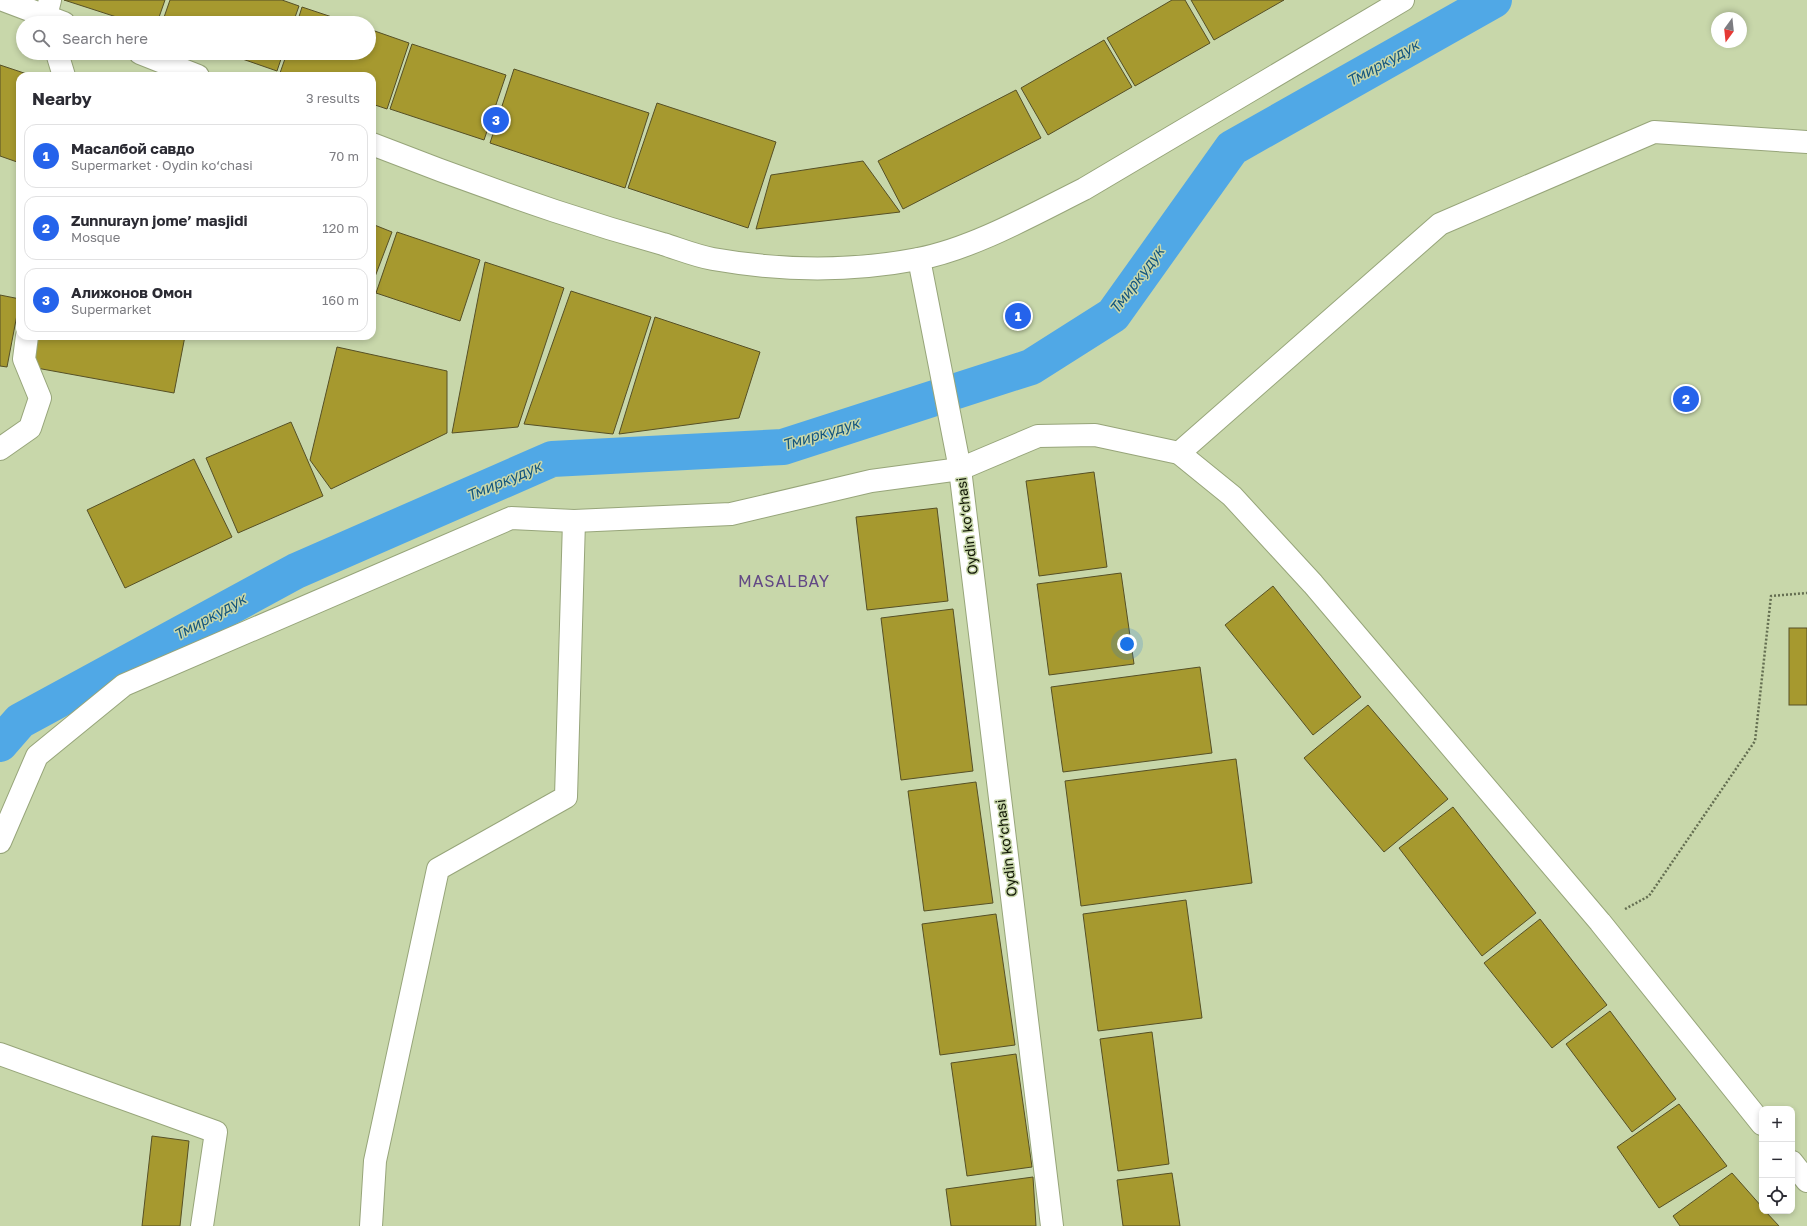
<!DOCTYPE html>
<meta charset="utf-8">
<style>
:root{--surface:#fff;--page:#f7f7f7;--text:#2b2b33;--muted:#7c7c81;--line:#e1e1e2;--accent:#2563eb}
body{margin:0;font-family:"Golos Text",sans-serif;background:var(--page);color:var(--text)}
.controls{position:absolute;right:12px;bottom:12px;display:grid;overflow:hidden;border-radius:8px;box-shadow:0 2px 6px #0003}
.controls button{width:36px;height:36px;display:grid;place-items:center;padding:0;border:0;border-bottom:1px solid var(--line);background:var(--surface);color:var(--text);font:20px sans-serif}
.compass{position:absolute;left:1711px;top:12px;width:36px;height:36px;border-radius:50%;background:var(--surface);box-shadow:0 2px 6px #0003;rotate:195deg}
.you{position:absolute;left:1127px;top:644px;width:14px;height:14px;margin:-10px;border:3px solid #fff;border-radius:50%;background:#1a73e8;box-shadow:0 0 0 6px #1a73e833}
.badge{display:grid;place-items:center;width:26px;height:26px;border-radius:50%;background:var(--accent);color:#fff;font-size:13px;font-weight:700}
.pin{position:absolute;translate:-50% -50%;border:2px solid #fff;box-shadow:0 1px 4px #0006}
.list{margin:0;padding:0;list-style:none}
h2{display:flex;justify-content:space-between;align-items:center;height:52px;margin:0;padding:0 16px;font-size:17px}
h2 small{font-size:13px;font-weight:400;color:var(--muted)}
.list li{display:grid;grid-template-columns:26px 1fr auto;gap:12px;align-items:center;box-sizing:border-box;height:64px;margin:0 8px 8px;padding:0 8px;border:1px solid var(--line);border-radius:12px}
.list b{display:block;font-size:15px;white-space:nowrap}
.list p{margin:0;font-size:13px;white-space:nowrap;color:var(--muted)}
.list em{font-size:13px;font-style:normal;color:var(--muted)}
.icon{flex:none;width:22px;height:22px;fill:none;stroke:currentColor;stroke-width:2;stroke-linecap:round;stroke-linejoin:round}
.map{position:relative;flex:none;width:1807px;height:1226px;overflow:hidden}
.search{position:absolute;background:var(--surface);box-shadow:0 2px 6px #0003;left:16px;top:16px;width:360px;height:44px;display:flex;align-items:center;gap:10px;box-sizing:border-box;padding:0 14px;border-radius:22px;color:var(--muted);font-size:15px}
.panel{position:absolute;background:var(--surface);box-shadow:0 2px 6px #0003;left:16px;top:72px;width:360px;height:268px;border-radius:12px}
.map>svg:first-child{display:block}
</style>
<div class="map">
<svg width="1807" height="1226" viewBox="0 0 1807 1226">
<rect width="100%" height="100%" fill="#c8d7aa"/>
<g fill="none" stroke-linecap="round" stroke-linejoin="round">
<polyline stroke="#50a8e6" stroke-width="36" points="0,744 20,721 296,571 552,459 783,447 1031,367 1113,315 1232,148 1494,0"/>
</g>
<g fill="#a6992f" stroke="#565026">
<polygon points="64,0 165,0 157,23 135,23"/>
<polygon points="170,0 282,0 299,6 293,23 162,23"/>
<polygon points="1172,0 1185,0 1210,43 1135,86 1107,38"/>
<polygon points="1191,0 1284,0 1214,40"/>
<polygon points="302,7 350,23 297,23"/>
<polygon points="369,29 409,43 387,109 372,104 372,76 288,76 280,73 287,53 369,53"/>
<polygon points="1104,40 1132,87 1048,135 1021,88"/>
<polygon points="412,44 506,75 484,140 390,109"/>
<polygon points="225,53 283,53 277,71"/>
<polygon points="0,65 33,76 20,76 20,163 0,156"/>
<polygon points="514,69 649,113 625,188 490,143"/>
<polygon points="1016,90 1041,138 903,209 878,161"/>
<polygon points="657,103 776,142 748,228 628,188"/>
<polygon points="863,161 900,212 756,229 771,175"/>
<polygon points="372,224 392,232 373,282 372,282"/>
<polygon points="397,232 480,260 460,321 376,293"/>
<polygon points="485,262 564,288 518,427 452,433"/>
<polygon points="571,291 651,317 613,434 524,424"/>
<polygon points="0,295 20,299 7,367 0,366"/>
<polygon points="655,317 760,352 739,418 619,434"/>
<polygon points="36,336 185,336 174,393 31,367"/>
<polygon points="337,347 447,371 447,433 331,489 310,460"/>
<polygon points="291,422 323,496 238,533 206,458"/>
<polygon points="194,459 232,537 125,588 87,510"/>
<polygon points="1094,472 1107,567 1039,576 1026,481"/>
<polygon points="937,508 948,601 867,610 856,517"/>
<polygon points="1121,573 1134,664 1049,675 1037,584"/>
<polygon points="1273,586 1361,697 1313,735 1225,625"/>
<polygon points="953,609 973,771 901,780 881,618"/>
<rect x="1789" y="628" width="18" height="77"/>
<polygon points="1200,667 1212,753 1063,772 1051,687"/>
<polygon points="1368,705 1448,799 1384,852 1304,758"/>
<polygon points="1236,759 1252,883 1081,906 1065,781"/>
<polygon points="976,782 993,903 924,911 908,791"/>
<polygon points="1453,807 1536,913 1482,956 1399,848"/>
<polygon points="1186,900 1202,1018 1098,1031 1083,914"/>
<polygon points="996,914 1015,1045 940,1055 922,924"/>
<polygon points="1540,919 1607,1005 1552,1048 1484,963"/>
<polygon points="1610,1011 1676,1099 1632,1132 1566,1044"/>
<polygon points="1152,1032 1169,1164 1118,1171 1100,1039"/>
<polygon points="1016,1054 1032,1167 967,1176 951,1063"/>
<polygon points="1679,1104 1727,1166 1659,1208 1617,1147"/>
<polygon points="152,1136 189,1141 180,1226 142,1226"/>
<polygon points="1172,1173 1180,1226 1123,1226 1117,1180"/>
<polygon points="1732,1173 1762,1207 1762,1211 1765,1211 1779,1226 1680,1226 1673,1216"/>
<polygon points="1033,1177 1036,1226 951,1226 946,1189"/>
</g>
<g fill="none" stroke-linecap="round" stroke-linejoin="round">
<g stroke="#97a57a" stroke-width="24">
<g id="minor">
<polyline points="48,23 46,16 50,0"/>
<polyline points="57,53 64,76"/>
<polyline points="0,449 30,428 40,398 24,359 27,336"/>
<polyline points="1179,453 1440,224 1654,132 1807,142"/>
<polyline points="0,842 37,756 124,685 511,518 574,521 731,514 871,481 960,469 1038,436 1095,435 1179,453 1232,496 1313,584 1600,922 1762,1124"/>
<polyline points="0,1054 216,1132 202,1226"/>
<polyline points="1792,1162 1807,1181"/>
<polyline points="371,1226 375,1161 438,869 566,797 574,521"/>
</g>
</g>
<g stroke="#97a57a" stroke-width="24">
<polyline id="tertiary" points="919,259 960,469 1052,1226"/>
</g>
<g stroke="#97a57a" stroke-width="24">
<g id="secondary">
<polyline points="3,0 64,23"/>
<polyline points="140,53 198,76"/>
<path d="M372,144C433,168 493,190 555,211C591,223 627,234 663,244C679,249 696,256 713,259C781,271 850,272 918,259C972,249 1034,214 1084,189L1403,0"/>
</g>
</g>
<polyline stroke="#646e51" stroke-width="2.5" stroke-dasharray="2 2" stroke-linecap="butt" points="1625,909 1649,896 1755,741 1771,596 1807,593"/>
<use href="#minor" stroke="#fff" stroke-width="22"/>
<use href="#tertiary" stroke="#fff" stroke-width="22"/>
<use href="#secondary" stroke="#fff" stroke-width="22"/>
</g>
<g text-anchor="middle" stroke-width="3" stroke-linejoin="round" paint-order="stroke">
<g font-size="14" fill="#111606" stroke="#c8d7aa">
<text transform="translate(967 526) rotate(-97)" y="5">Oydin ko‘chasi</text>
<text transform="translate(1006 848) rotate(-97)" y="5">Oydin ko‘chasi</text>
</g>
<g font-size="15" font-style="italic" fill="#14557e" stroke="#c8d7aa">
<text transform="translate(1383 63) rotate(-29)" y="5">Тмиркудук</text>
<text transform="translate(1137 280) rotate(-53)" y="5">Тмиркудук</text>
<text transform="translate(821 434) rotate(-17)" y="5">Тмиркудук</text>
<text transform="translate(504 481) rotate(-23)" y="5">Тмиркудук</text>
<text transform="translate(210 617) rotate(-29)" y="5">Тмиркудук</text>
</g>
<g font-size="16" letter-spacing="1" fill="#624885" stroke="#c8d7aa">
<text x="784" y="587">MASALBAY</text>
</g>
</g>
</svg>
<div class="controls">
<button>+</button>
<button>−</button>
<button><svg class="icon" aria-label="locate" viewBox="0 0 24 24"><circle cx="12" cy="12" r="6"/><path d="M12 2v4M12 18v4M2 12h4M18 12h4"/></svg></button>
</div>
<svg class="compass" viewBox="-18 -18 36 36"><path d="M0-13l5 13h-10z" fill="#e53935"/><path d="M0 13l5-13h-10z" fill="#7c7c81"/></svg>
<div class="you"></div>
<div class="pin badge" style="left:1018px;top:316px">1</div>
<div class="pin badge" style="left:1686px;top:399px">2</div>
<div class="pin badge" style="left:496px;top:120px">3</div>
<div class="search"><svg class="icon" aria-label="search" viewBox="0 0 24 24"><circle cx="10" cy="10" r="6"/><path d="M15 15l6 6"/></svg>Search here</div>
<section class="panel">
<h2>Nearby<small>3 results</small></h2>
<ul class="list">
<li><span class="badge">1</span><div><b>Масалбой савдо</b><p>Supermarket · Oydin ko‘chasi</p></div><em>70 m</em></li>
<li><span class="badge">2</span><div><b>Zunnurayn jome’ masjidi</b><p>Mosque</p></div><em>120 m</em></li>
<li><span class="badge">3</span><div><b>Алижонов Омон</b><p>Supermarket</p></div><em>160 m</em></li>
</ul>
</section>
</div>
